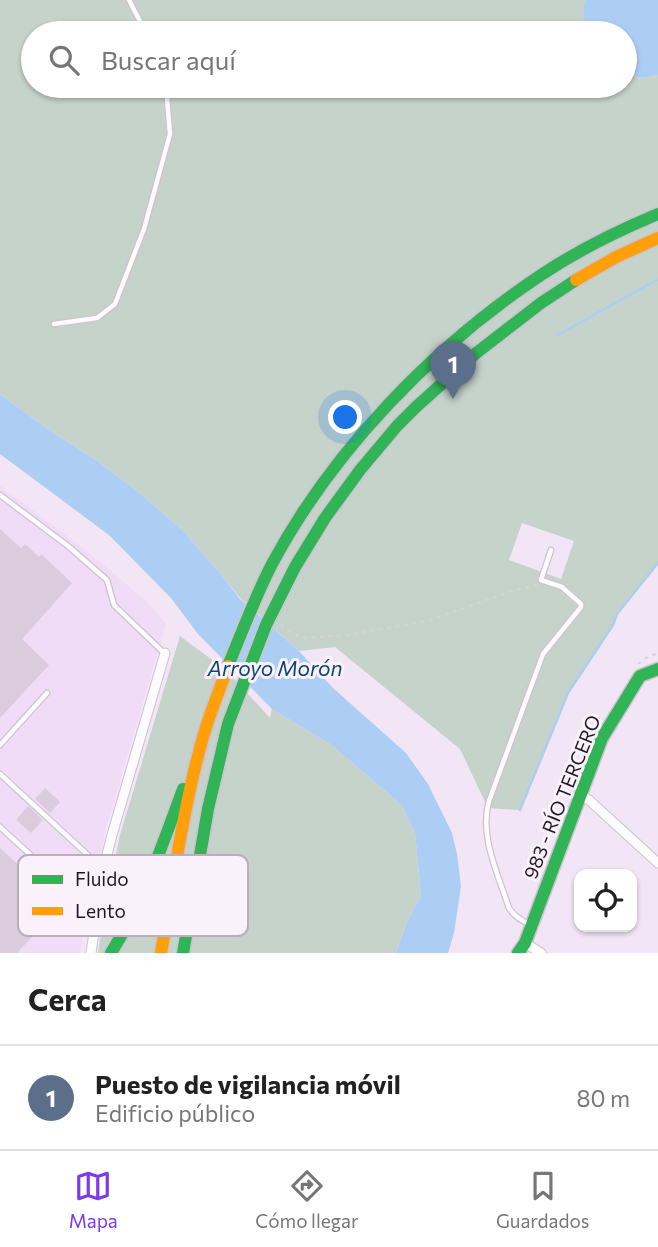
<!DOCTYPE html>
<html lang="es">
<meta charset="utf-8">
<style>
:root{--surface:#fff;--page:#f6f6f6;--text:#222;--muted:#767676;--line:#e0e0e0;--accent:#7c3aed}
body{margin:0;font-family:Commissioner,sans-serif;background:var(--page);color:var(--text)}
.controls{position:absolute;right:21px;bottom:21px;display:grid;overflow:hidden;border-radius:14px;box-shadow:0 2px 5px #0004}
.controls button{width:63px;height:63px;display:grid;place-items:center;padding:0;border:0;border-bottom:2px solid var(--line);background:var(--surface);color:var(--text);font:35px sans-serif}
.you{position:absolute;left:346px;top:418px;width:24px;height:24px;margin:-18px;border:5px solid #fff;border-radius:50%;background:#1a73e8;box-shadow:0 0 0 10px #1a73e833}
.badge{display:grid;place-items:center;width:46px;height:46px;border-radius:50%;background:var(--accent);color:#fff;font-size:23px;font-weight:700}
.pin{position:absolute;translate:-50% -58px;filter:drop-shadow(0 2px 4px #0008)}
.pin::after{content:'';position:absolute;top:37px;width:24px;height:21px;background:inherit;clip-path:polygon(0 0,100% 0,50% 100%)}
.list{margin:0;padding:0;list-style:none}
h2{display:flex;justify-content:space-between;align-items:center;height:91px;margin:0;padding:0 28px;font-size:30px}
h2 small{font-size:23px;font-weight:400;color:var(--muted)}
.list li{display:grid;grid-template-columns:46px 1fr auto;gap:21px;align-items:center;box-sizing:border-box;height:105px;padding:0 28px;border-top:2px solid var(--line)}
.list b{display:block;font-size:26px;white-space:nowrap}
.list p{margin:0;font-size:23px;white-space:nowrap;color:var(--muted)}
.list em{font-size:23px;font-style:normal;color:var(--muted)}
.icon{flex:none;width:38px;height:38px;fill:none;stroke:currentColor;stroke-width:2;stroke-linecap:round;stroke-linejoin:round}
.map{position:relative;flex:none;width:658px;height:953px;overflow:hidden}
.search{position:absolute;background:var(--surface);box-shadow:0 2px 5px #0004;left:21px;right:21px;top:21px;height:77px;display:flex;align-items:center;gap:18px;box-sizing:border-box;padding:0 24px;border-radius:38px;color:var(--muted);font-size:26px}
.sheet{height:196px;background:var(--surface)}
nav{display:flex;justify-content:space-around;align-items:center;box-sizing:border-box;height:98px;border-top:2px solid var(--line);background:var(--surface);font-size:19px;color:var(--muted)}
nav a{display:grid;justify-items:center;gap:4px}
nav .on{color:var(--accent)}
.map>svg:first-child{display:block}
</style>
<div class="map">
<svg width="658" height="953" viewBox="0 0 658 953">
<rect width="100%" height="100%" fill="#f2e5f5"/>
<polygon fill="#f1dcf7" points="0,486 88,552 146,601 166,624 105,831 91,909 87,912 80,953 0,953"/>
<g fill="#c5d3cb" fill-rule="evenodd">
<path d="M0,0H586L584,4V33H33V86H625V74L642,78L658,75V563L617,614L613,625L568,693L520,810L488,808L460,749L335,647L299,651L239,597L221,574L182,530L141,494L96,460L49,430L0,394ZM522,523L574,541L561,579L509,560Z"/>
<polygon points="180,636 227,671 270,718 272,709 330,744 402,805 415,833 421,896 407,922 396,953 98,953 104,914 120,835"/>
</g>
<g fill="#adcef4">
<polygon points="586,0 658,0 658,75 642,78 625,74 625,33 584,33 584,4"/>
<polygon points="0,394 49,430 96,460 141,494 182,530 221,574 239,598 299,651 333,688 406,753 428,784 452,833 457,854 461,886 454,933 448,953 396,953 407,922 421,896 415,833 402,805 330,744 272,709 198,634 171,598 109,535 0,454"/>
</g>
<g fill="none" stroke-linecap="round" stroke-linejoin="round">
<g stroke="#adcef4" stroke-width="2.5">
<polyline points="558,335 658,279"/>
<polyline points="520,810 568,693 613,625 617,614 658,563"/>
</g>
</g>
<g fill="#daccdd">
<polygon points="0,529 21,548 25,544 39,557 41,554 72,583 22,639 49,665 0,718"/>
<polygon points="45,788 60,802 50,813 35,799"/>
<polygon points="28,806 43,820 31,833 16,820"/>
<polygon points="0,848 62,905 17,953 0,953"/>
</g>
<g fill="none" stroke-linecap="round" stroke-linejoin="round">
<g stroke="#cdc3d0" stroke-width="7">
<g id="lane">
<polyline points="129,0 146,33"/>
<polyline points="54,324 97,318 115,304 144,229 170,134 166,86"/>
<polyline points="0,495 68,546 107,580 114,605 164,653"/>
<polyline points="0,745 47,693"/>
<polyline points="0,774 103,869"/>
<polyline points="0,827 96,915"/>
<path d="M529,924C520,920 514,916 509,908C498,874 479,836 489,801L543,654L581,607V604L562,587L541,580L551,550"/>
</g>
</g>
<g stroke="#cdc3d0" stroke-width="11">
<g id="street">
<polyline points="580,795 589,800 658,863"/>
<polyline points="525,943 541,953"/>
<polyline points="91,953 103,870 112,835 165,653"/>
</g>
</g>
<g stroke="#cdc3d0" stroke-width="15">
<g id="fast">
<path d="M228,666C242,632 255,597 272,564C333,450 433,347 541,275C577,251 617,231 658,214"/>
<path d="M111,953C143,902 162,846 183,789"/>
<polyline points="183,953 208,809 228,724 266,625 295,567 325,518 360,470 397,426 416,407 475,354 541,303 576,280"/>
<polyline points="518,953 525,943 602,738 640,676 658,669"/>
</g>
</g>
<g stroke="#cdc3d0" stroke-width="15">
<g id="slow">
<polyline points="576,280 616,257 658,238"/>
<path d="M161,953C174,878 184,800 206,727C213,706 221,686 228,666"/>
</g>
</g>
<g stroke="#d7d3d7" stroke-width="2" stroke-dasharray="3.5 5" stroke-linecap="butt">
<polyline points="281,625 296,635 306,638 347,635 427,621 512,591 538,585"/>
<polyline points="638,664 646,658 658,653"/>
</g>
<use href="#lane" stroke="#fdfbfe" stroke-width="4.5"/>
<use href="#street" stroke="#fdfbfe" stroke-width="9"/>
<use href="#fast" stroke="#30b455" stroke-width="12"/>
<use href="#slow" stroke="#ff9f0a" stroke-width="12"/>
</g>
<g text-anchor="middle" stroke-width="6" stroke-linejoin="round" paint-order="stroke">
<g font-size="19" fill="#1e1620" stroke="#faf1fd">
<text transform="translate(562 797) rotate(-68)" y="7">983 - RÍO TERCERO</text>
</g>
<g font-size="21" font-style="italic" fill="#0a4672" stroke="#faf1fd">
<text x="275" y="676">Arroyo Morón</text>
</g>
</g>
<rect x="18" y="855" width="230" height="81" rx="10" fill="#faf1fd" stroke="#b8afbb" stroke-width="2"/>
<rect x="32" y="875" width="31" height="9" fill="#30b455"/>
<rect x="32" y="907" width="31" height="8" fill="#ff9f0a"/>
<g font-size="19" fill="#1e1620">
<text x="75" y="886">Fluido</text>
<text x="75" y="918">Lento</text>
</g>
</svg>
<div class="controls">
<button><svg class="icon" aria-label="locate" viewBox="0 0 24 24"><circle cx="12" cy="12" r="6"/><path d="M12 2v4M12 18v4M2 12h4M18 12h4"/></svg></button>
</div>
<div class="you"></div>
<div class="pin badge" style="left:453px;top:399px;background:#5c6f8a">1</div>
<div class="search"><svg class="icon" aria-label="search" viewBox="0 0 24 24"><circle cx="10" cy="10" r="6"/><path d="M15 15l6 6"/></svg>Buscar aquí</div>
</div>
<section class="sheet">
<h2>Cerca<small></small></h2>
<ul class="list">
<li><span class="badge" style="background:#5c6f8a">1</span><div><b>Puesto de vigilancia móvil</b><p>Edificio público</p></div><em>80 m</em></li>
</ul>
</section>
<nav>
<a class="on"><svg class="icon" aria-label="map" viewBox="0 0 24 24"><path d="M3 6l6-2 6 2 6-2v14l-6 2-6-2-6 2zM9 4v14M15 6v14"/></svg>Mapa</a>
<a><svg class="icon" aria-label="directions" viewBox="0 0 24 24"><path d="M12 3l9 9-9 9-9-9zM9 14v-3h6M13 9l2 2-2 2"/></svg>Cómo llegar</a>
<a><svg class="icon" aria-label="saved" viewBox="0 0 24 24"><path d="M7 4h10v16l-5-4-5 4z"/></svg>Guardados</a>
</nav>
